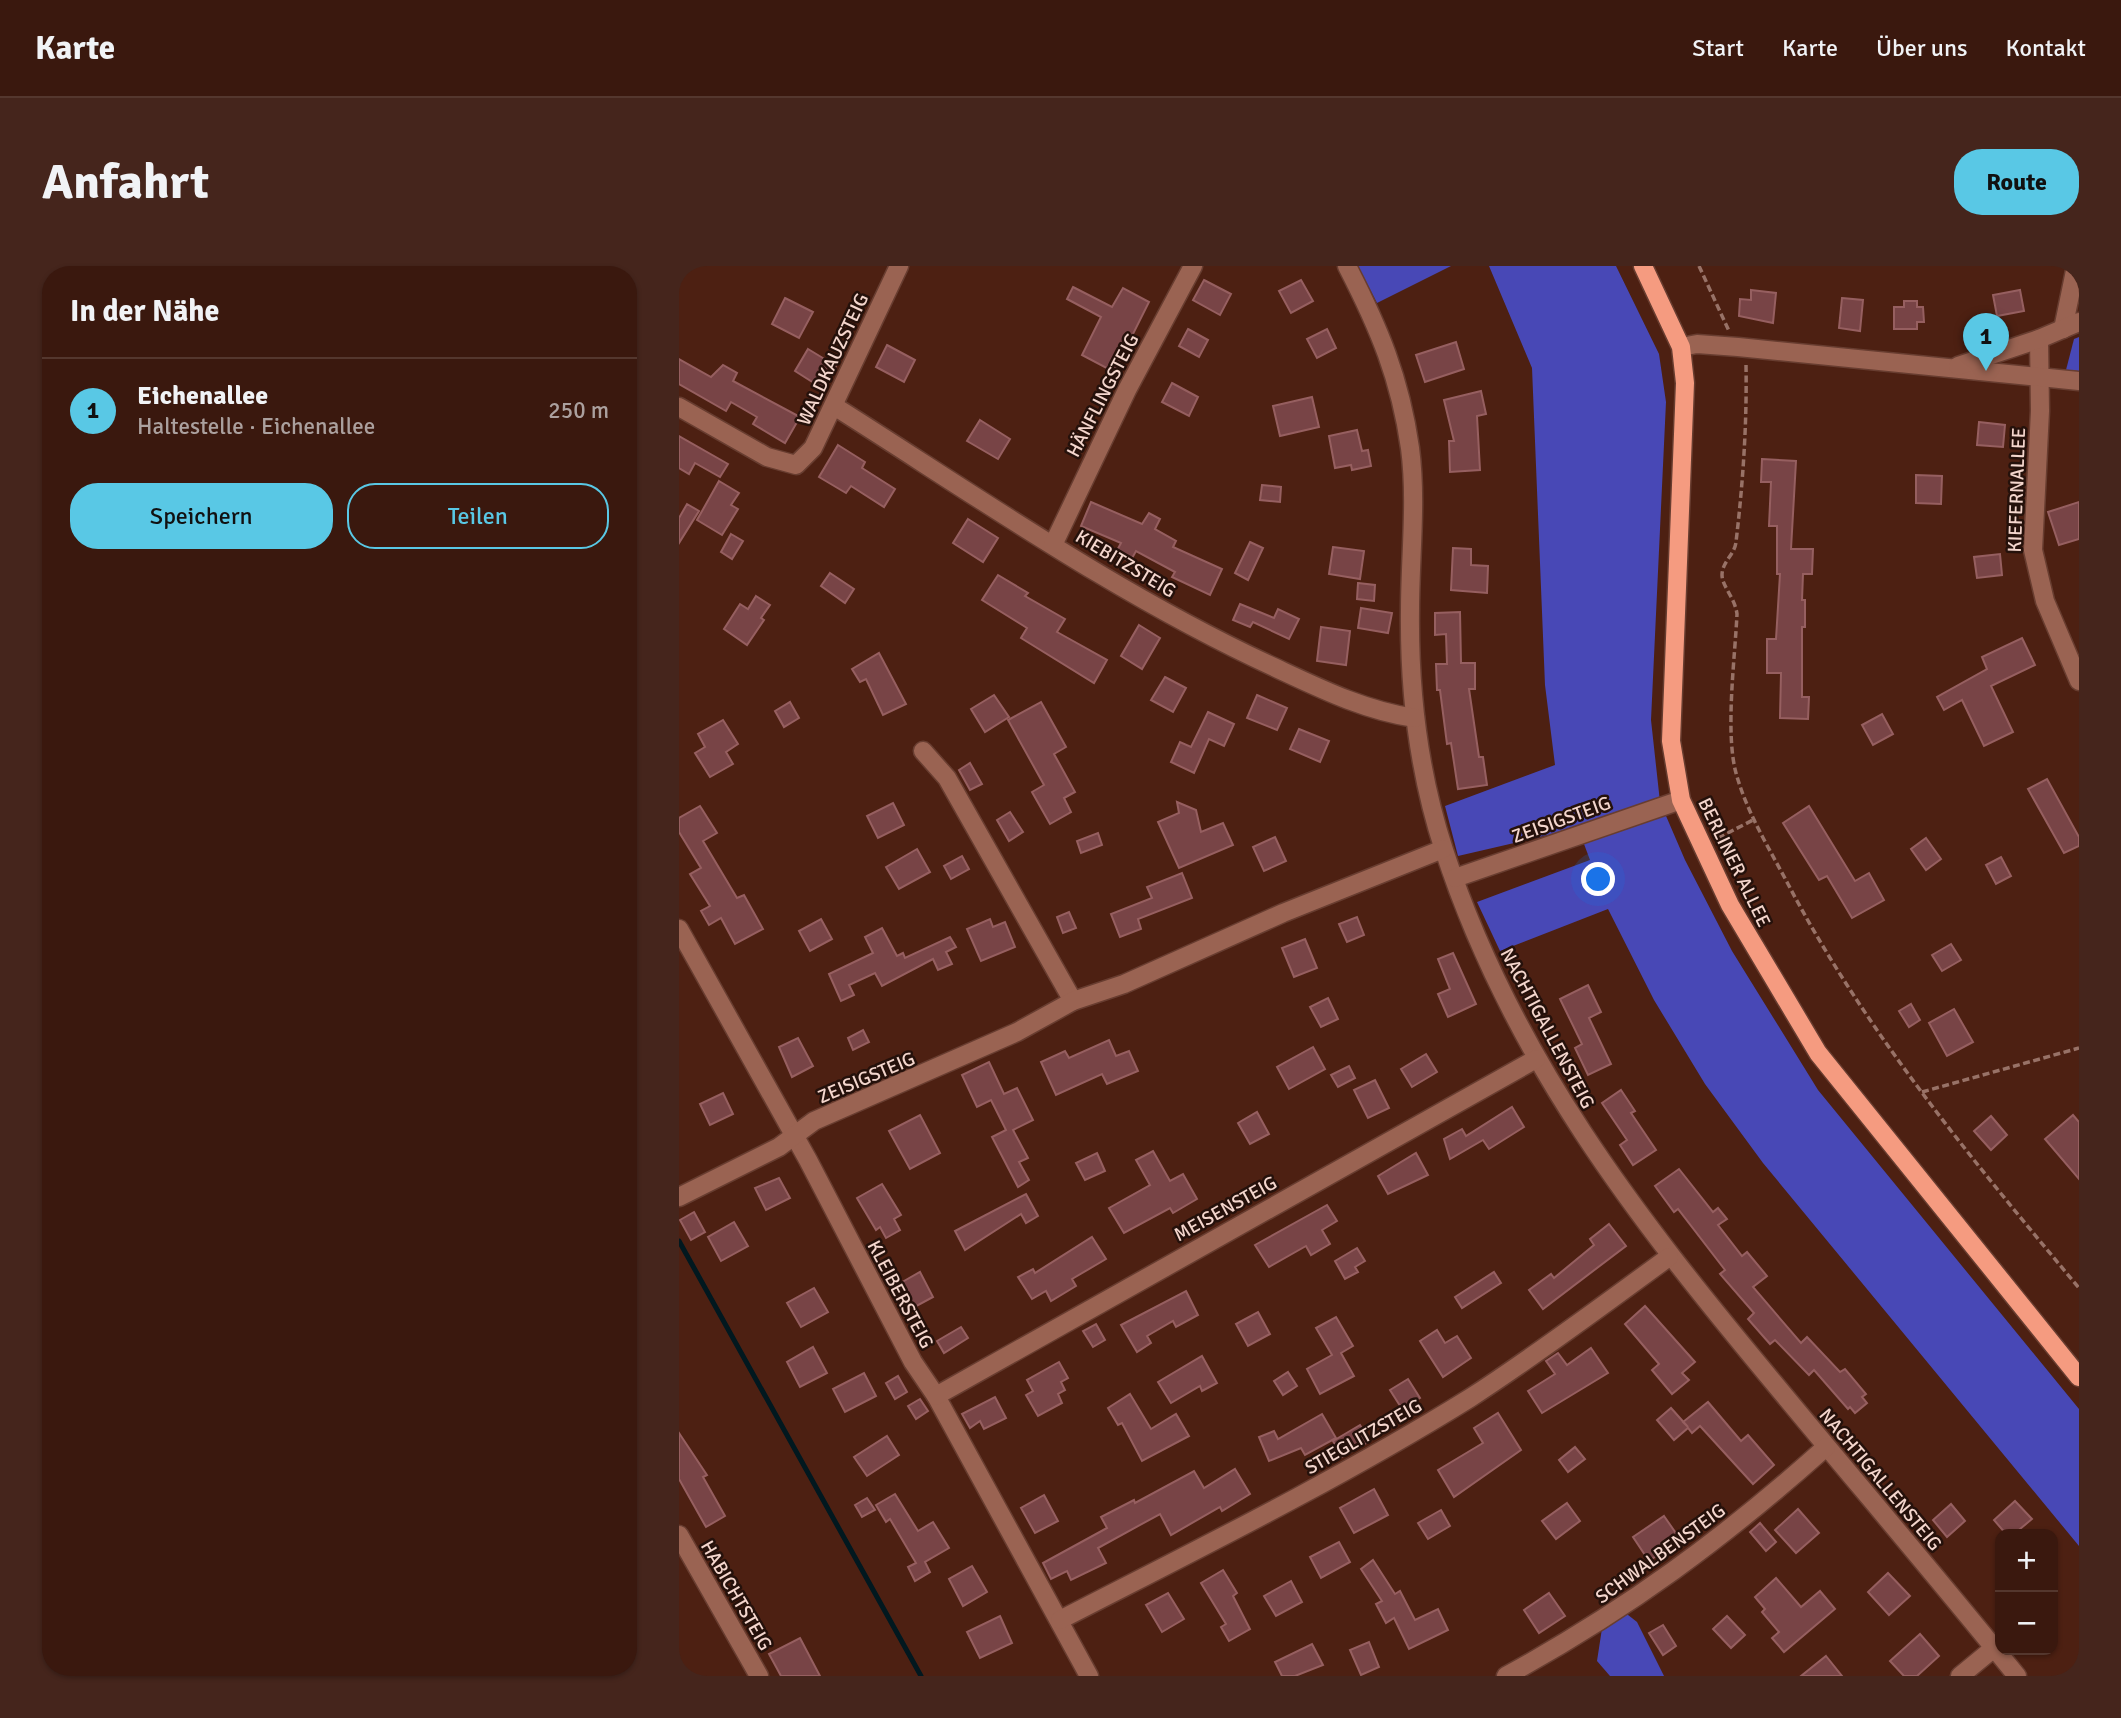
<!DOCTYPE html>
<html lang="de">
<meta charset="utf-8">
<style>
:root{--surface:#3a180e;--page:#45251c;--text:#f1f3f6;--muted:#aba09e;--line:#54372e;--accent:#59c8e5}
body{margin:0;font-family:Signika,sans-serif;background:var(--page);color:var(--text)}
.controls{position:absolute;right:21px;bottom:21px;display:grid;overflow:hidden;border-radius:14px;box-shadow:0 2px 5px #0004}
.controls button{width:63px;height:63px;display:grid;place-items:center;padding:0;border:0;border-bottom:2px solid var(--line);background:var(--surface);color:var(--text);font:35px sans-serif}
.you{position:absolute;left:920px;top:614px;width:24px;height:24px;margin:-18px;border:5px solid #fff;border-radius:50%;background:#1a73e8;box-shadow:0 0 0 10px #1a73e833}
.badge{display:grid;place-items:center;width:46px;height:46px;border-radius:50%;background:var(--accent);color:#111;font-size:23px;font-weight:700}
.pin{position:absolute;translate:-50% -58px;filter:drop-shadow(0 2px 4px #0008)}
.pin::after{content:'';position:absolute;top:37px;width:24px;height:21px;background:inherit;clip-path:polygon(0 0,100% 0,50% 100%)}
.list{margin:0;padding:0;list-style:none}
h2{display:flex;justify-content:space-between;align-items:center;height:91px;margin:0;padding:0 28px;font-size:30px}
h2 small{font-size:23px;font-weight:400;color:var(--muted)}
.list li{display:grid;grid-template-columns:46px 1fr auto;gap:21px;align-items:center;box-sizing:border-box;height:105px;padding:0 28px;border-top:2px solid var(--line)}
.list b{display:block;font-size:26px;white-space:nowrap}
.list p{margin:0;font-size:23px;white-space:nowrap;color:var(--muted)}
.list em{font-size:23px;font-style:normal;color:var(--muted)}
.actions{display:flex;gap:14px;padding:21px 28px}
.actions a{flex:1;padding:16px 0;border:2px solid var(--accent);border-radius:28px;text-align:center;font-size:24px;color:var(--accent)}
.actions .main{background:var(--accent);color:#111}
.map{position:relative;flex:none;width:1400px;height:1410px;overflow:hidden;border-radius:28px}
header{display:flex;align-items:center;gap:42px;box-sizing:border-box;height:98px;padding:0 35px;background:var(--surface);border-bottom:2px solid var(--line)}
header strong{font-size:33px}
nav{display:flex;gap:38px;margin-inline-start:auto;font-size:24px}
.intro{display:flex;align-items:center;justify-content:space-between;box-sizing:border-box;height:168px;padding:0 42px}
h1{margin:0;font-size:49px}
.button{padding:18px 32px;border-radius:28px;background:var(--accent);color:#111;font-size:24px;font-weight:700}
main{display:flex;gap:42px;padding:0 42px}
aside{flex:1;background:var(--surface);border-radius:28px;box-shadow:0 2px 5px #0004}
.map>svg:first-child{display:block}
</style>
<header>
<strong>Karte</strong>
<nav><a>Start</a><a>Karte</a><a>Über uns</a><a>Kontakt</a></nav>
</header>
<div class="intro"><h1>Anfahrt</h1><a class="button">Route</a></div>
<main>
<aside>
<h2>In der Nähe<small></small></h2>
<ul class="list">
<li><span class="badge">1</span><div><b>Eichenallee</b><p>Haltestelle · Eichenallee</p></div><em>250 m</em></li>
</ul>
<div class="actions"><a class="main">Speichern</a><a>Teilen</a></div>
</aside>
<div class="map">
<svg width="1400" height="1410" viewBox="0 0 1400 1410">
<rect width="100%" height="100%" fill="#4d2012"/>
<g fill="#4848b6">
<polygon points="679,0 772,0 698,37"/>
<polygon points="810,0 937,0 980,88 987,136 972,454 981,536 1006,594 1053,685 1139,824 1400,1143 1400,1280 1084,897 1026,818 975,734 929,643 821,685 798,636 911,594 899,562 779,590 766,540 876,499 866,419 853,102"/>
<polygon points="1400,71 1400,105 1387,104 1395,73"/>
<polygon points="944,1345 958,1356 985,1410 931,1410 918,1395 924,1356"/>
</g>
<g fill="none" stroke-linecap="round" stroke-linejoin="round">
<polyline stroke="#01181f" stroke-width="5" points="0,975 242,1410"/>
</g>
<g fill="#784446" stroke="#965f60" stroke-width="2">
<polygon points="525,14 552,28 541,49 514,34"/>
<polygon points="622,14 634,35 612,47 600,25"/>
<polygon points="394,21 433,41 444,22 470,36 435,106 403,89 422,51 388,33"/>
<polygon points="1072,24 1097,27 1094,57 1060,50 1061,33 1072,34"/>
<polygon points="1341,24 1345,45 1318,50 1314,29"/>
<polygon points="106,32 134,46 120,72 93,58"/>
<polygon points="1163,32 1184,34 1181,65 1160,62"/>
<polygon points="1225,35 1238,35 1238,41 1244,41 1245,56 1238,56 1238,63 1215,63 1215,41 1225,41"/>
<polygon points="509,63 529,74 520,91 500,80"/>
<polygon points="648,63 657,82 638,92 628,73"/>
<polygon points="777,76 785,103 746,116 737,89"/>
<polygon points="208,79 236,94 225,116 197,101"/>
<polygon points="129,83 157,100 143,122 116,105"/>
<polygon points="0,93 32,111 44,99 58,107 54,115 121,151 106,177 74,158 78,151 52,136 47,145 0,118"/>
<polygon points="493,117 519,131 510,150 483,136"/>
<polygon points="802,125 807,148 798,150 801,204 771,206 770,175 775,175 765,134"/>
<polygon points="633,131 640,161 601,170 594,140"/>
<polygon points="301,154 331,173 319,193 288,175"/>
<polygon points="1300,156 1326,159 1324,181 1298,179"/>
<polygon points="678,164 683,185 689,184 692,200 673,204 672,199 656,202 650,170"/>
<polygon points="0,170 49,198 41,211 16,197 10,208 0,202"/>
<polygon points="159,179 186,196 183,202 216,223 205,241 172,220 167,227 140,211"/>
<polygon points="1083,193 1117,195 1112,283 1134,283 1133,308 1124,308 1123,334 1126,334 1126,361 1123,361 1123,431 1130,431 1129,453 1101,452 1102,407 1088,407 1088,373 1097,373 1101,308 1098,308 1098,260 1090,260 1092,216 1082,216"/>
<polygon points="1237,209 1263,210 1262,238 1237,237"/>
<polygon points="40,215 60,227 52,239 59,243 43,269 18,254"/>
<polygon points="583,219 602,221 601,236 581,234"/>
<polygon points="412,236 463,258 470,247 481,253 476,263 497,275 494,281 543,303 531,329 493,311 496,306 457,285 451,296 436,288 442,277 402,260"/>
<polygon points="1400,236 1400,273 1380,279 1369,246"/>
<polygon points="8,238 20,245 0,277 0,252"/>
<polygon points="289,253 319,272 304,296 274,277"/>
<polygon points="52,268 64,275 53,293 42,286"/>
<polygon points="571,276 584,282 569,314 556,307"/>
<polygon points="654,281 685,285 681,313 650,308"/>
<polygon points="774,282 792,283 792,299 809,300 808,327 772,324"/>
<polygon points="1321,288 1323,309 1298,312 1295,291"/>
<polygon points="151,307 175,323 166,337 142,320"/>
<polygon points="319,309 349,327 346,330 386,353 378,366 428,394 415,417 342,372 348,362 303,334"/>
<polygon points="679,317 696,319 695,335 678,333"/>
<polygon points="77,330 91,339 82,352 85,354 68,379 45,363 61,338 69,343"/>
<polygon points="561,338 595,352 599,343 620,353 610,373 574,356 571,361 554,354"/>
<polygon points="682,342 713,347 709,367 679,362"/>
<polygon points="781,346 782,397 796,397 796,423 790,423 800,491 804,491 808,519 779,523 772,477 768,478 761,424 758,424 757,398 768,398 767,368 756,369 756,347"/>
<polygon points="460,359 481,372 463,403 442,390"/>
<polygon points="642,361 671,365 667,399 638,395"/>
<polygon points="1343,372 1356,399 1312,420 1334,466 1305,480 1283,434 1265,444 1258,431 1308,403 1303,391"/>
<polygon points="200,387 227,438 204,449 187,413 181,416 173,403"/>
<polygon points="486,411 507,422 494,446 472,434"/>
<polygon points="315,429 330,451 306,466 292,443"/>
<polygon points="578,429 608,442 598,464 568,452"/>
<polygon points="111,436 120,452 105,461 96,445"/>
<polygon points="362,436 387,481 375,488 396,526 385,532 392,546 371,558 353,526 365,519 329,454"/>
<polygon points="529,446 555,458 545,480 530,473 515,507 492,496 501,476 512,481"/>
<polygon points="1203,448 1214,468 1194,479 1183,459"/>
<polygon points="44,454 59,478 47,486 54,498 31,511 16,487 26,481 19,468"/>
<polygon points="620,463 650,475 641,496 611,483"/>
<polygon points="291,497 303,518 291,524 280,504"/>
<polygon points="1368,513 1400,571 1400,580 1385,587 1349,523"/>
<polygon points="498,536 517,544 522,566 544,557 554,579 500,602 479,556 500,547"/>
<polygon points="214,537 225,559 199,572 188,550"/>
<polygon points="21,540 38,567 24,575 58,632 65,629 84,663 56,678 42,652 30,659 22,645 31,640 11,608 22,602 0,566 0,552"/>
<polygon points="1130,540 1176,615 1190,607 1205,634 1173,652 1148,610 1140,614 1104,557"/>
<polygon points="331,546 344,566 330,575 318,554"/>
<polygon points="419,567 423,579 402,587 398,575"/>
<polygon points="596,571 607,595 585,605 574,581"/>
<polygon points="1247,572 1262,593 1247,604 1232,583"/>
<polygon points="238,583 251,606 220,623 207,601"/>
<polygon points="283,590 290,603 272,613 265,600"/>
<polygon points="1322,591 1332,610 1317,618 1307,599"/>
<polygon points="503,607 513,632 459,653 462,663 441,671 432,648 473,632 468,621"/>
<polygon points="390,646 397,662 384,667 378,651"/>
<polygon points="678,651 685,669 668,676 660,658"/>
<polygon points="142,653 153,673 131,685 120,665"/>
<polygon points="311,653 314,661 326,656 336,681 302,695 288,663"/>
<polygon points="203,662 218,690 224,687 226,692 271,671 277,681 267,686 273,698 259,704 254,693 203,720 196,707 170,719 175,729 162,735 150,708 194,687 186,671"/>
<polygon points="626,673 638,702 615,711 603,682"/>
<polygon points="1272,678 1282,694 1263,705 1253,689"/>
<polygon points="774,687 797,738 769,751 759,728 771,723 759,693"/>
<polygon points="909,719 922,746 910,752 932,798 909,809 896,782 903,778 881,733"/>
<polygon points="649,732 659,753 642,761 631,741"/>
<polygon points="1232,738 1241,754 1230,761 1220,745"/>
<polygon points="1275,743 1294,776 1268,790 1250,757"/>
<polygon points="184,764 190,776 174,784 169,772"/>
<polygon points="119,772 134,800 113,811 100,781"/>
<polygon points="430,774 437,790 450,785 459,805 428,818 423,808 377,829 362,796 386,785 390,792"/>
<polygon points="634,781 646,803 610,823 598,801"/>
<polygon points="747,788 758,806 733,821 722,803"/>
<polygon points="310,796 325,828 338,822 354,854 334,864 349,892 340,896 350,914 339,921 313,871 327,864 312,834 298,841 283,809"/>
<polygon points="670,800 676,812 659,821 652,809"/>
<polygon points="696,814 710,842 689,852 675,824"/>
<polygon points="942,824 956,845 952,847 977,884 954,899 941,879 948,874 923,837"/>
<polygon points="44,827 54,848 31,859 21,838"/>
<polygon points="833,841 845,861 810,883 804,874 771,893 765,873 783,863 787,870"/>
<polygon points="578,846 590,868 571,878 559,857"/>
<polygon points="241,849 261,887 231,903 210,865"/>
<polygon points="1394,849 1400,856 1400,913 1366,873"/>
<polygon points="1312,850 1328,869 1312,884 1295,865"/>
<polygon points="474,885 491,915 504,908 518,933 494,947 491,942 445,967 430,942 471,919 457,894"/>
<polygon points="418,887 426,905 406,914 397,897"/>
<polygon points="737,887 749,909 709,928 699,910"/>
<polygon points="1000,903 1034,946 1039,942 1048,953 1039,959 1063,990 1068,986 1088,1010 1074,1021 1122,1077 1128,1071 1161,1106 1166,1103 1187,1128 1183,1131 1188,1137 1176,1147 1171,1141 1169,1143 1135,1104 1130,1109 1096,1074 1091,1078 1069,1053 1075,1047 1041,1008 1046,1004 999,943 995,946 976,920"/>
<polygon points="100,912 111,932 87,944 76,922"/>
<polygon points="203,918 222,949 215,953 221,964 207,972 201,961 197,964 178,932"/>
<polygon points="347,928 359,950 347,957 342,948 286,984 276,965"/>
<polygon points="648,939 658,955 643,964 651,978 632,989 627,980 590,1001 576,979"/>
<polygon points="15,946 26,966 12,974 1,954"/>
<polygon points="55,956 69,980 42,995 29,971"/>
<polygon points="930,958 947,980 864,1043 850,1024 872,1008 875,1012 915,979 911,973"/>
<polygon points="413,971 427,993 393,1013 397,1020 372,1035 367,1025 353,1033 339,1011 354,1003 356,1007"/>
<polygon points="678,982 686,995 676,1001 679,1006 666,1013 656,995"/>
<polygon points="241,1006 254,1031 232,1043 218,1019"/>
<polygon points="815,1006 822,1017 783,1042 776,1031"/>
<polygon points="135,1022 149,1046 122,1061 108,1037"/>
<polygon points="507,1025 519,1049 497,1061 494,1055 468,1070 472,1077 458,1086 442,1059"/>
<polygon points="966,1040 1016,1096 1003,1107 1010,1114 993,1128 973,1104 980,1098 946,1058"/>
<polygon points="579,1046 591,1068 569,1080 557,1058"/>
<polygon points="657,1051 674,1080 662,1087 675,1110 641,1128 628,1103 653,1089 637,1062"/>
<polygon points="417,1058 426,1074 414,1081 404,1065"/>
<polygon points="282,1061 289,1072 265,1087 258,1075"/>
<polygon points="758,1064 766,1077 778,1070 792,1092 764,1111 741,1075"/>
<polygon points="134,1081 148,1107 121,1121 108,1096"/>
<polygon points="912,1082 929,1107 863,1147 849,1125 876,1108 867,1095 879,1087 888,1099"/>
<polygon points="523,1090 538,1117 523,1125 521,1120 492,1137 479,1116"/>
<polygon points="380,1096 389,1112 382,1116 386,1124 379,1128 383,1137 359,1150 347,1129 354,1125 348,1114"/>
<polygon points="609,1106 618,1120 604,1129 595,1115"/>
<polygon points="185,1107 197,1130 166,1146 154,1123"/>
<polygon points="219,1110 228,1126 216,1133 207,1117"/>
<polygon points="729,1113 741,1132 723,1143 711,1124"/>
<polygon points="451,1128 472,1163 497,1148 510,1170 463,1195 443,1157 439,1159 429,1142"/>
<polygon points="316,1131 327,1152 305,1163 301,1155 291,1162 283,1148"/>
<polygon points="241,1133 249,1145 237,1153 229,1140"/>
<polygon points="1029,1136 1062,1175 1069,1169 1095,1199 1074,1218 1021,1160 1013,1167 1009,1162 995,1174 978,1154 992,1142 1009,1161 1004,1156"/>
<polygon points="819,1147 842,1184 775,1231 759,1204 804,1177 795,1162"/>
<polygon points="643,1148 657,1172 626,1189 622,1182 590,1195 580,1171 595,1165 599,1173"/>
<polygon points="681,1159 691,1175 663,1191 654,1175"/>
<polygon points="0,1167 28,1209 24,1211 46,1250 27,1261 0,1213"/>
<polygon points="208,1170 220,1189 188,1210 175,1191"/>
<polygon points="896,1181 906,1193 889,1206 880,1194"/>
<polygon points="556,1203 571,1228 543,1245 541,1241 492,1269 481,1248 419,1282 427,1297 392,1314 388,1305 372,1313 364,1297 428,1262 422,1251 455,1234 456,1237 515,1205 525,1222"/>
<polygon points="695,1223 709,1249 675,1267 661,1242"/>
<polygon points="216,1228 239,1265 254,1256 270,1282 246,1296 251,1306 236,1315 229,1301 237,1297 211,1253 207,1256 197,1239"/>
<polygon points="365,1229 379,1255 356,1267 342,1242"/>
<polygon points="188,1232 196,1244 183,1251 176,1239"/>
<polygon points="1336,1235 1353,1253 1335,1268 1327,1268 1315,1254"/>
<polygon points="888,1237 901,1255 877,1273 863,1255"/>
<polygon points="1272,1238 1286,1255 1268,1271 1254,1254"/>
<polygon points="1119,1243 1140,1267 1117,1287 1096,1264"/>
<polygon points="762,1244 771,1260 749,1273 739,1257"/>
<polygon points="985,1250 1001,1273 970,1295 954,1271"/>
<polygon points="1081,1257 1097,1276 1087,1285 1071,1266"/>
<polygon points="660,1276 671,1296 642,1312 631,1291"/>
<polygon points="694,1294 716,1328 721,1325 736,1354 759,1343 769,1364 730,1383 715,1352 707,1357 697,1338 703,1335 682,1303"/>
<polygon points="293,1300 308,1326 284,1340 270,1313"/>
<polygon points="544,1304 558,1327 554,1330 571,1363 550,1375 542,1361 547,1358 522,1317"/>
<polygon points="1209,1307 1231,1330 1210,1349 1189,1326"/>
<polygon points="1097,1312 1122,1341 1141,1325 1156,1343 1105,1386 1093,1372 1100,1366 1083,1346 1086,1343 1076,1331"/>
<polygon points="612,1315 623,1336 597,1350 585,1330"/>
<polygon points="489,1327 505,1353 483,1366 467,1339"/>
<polygon points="870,1327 886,1350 860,1367 845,1344"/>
<polygon points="321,1350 333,1377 301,1392 288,1366"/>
<polygon points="1048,1350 1066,1369 1052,1382 1034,1363"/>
<polygon points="984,1359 997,1380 984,1389 970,1367"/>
<polygon points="1241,1368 1260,1390 1238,1410 1225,1410 1211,1395"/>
<polygon points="121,1372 141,1410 102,1410 90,1388"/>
<polygon points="690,1376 700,1401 682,1409 671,1384"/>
<polygon points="633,1378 644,1399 616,1410 603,1410 596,1396"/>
<polygon points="1147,1390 1163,1410 1122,1410"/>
</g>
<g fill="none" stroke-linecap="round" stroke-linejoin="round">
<g stroke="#683d30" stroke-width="21">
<g id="minor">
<path d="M668,0C700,62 721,112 731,182C738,235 731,291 731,344C730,424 740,508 765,584C833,792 957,951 1095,1117C1176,1215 1258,1311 1338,1410"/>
<polyline points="1384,63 1397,0"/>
<polyline points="1360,73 1361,145 1354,284 1366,335 1400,415"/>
<polyline points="1002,81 1018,78 1059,81 1400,115"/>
<polyline points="1279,100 1360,73 1400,56"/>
<path d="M155,140C299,231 442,331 597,402C642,423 687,445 736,452"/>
<polyline points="0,141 88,191 117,199 134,182 220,0"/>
<polyline points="374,279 448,124 514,0"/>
<polyline points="244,485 268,512 394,735"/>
<polyline points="776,612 1002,534"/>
<polyline points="0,663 129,894 234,1096 257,1130 410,1410"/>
<polyline points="0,931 100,881 135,855 338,766 394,735 445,718 604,647 764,583"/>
<polyline points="257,1130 857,793"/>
<polyline points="0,1269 80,1410"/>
<path d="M381,1354C519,1283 659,1214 791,1132C859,1088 924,1039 990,991"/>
<path d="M827,1410C949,1343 1044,1273 1147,1181"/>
<polyline points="1281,1410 1315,1382"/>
</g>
</g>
<g stroke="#683d30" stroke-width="21">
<polyline id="major" points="964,0 1002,81 1006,117 992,475 1002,534 1051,639 1139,787 1400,1111"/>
</g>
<g stroke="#987267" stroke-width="3.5" stroke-dasharray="7 3.5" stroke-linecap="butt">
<polyline points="1020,0 1050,65"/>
<path d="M1067,99C1068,158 1064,217 1057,276C1056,288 1043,296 1043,309C1043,320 1056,332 1058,348C1056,392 1046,466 1057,507C1068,547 1090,582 1109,618C1186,765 1294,895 1400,1022"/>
<polyline points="1039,572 1074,554"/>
<polyline points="1243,826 1400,782"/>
</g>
<use href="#minor" stroke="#9a6352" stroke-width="18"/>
<use href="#major" stroke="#f59b80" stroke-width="18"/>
</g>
<g text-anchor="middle" stroke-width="5" stroke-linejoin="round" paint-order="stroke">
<g font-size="19" fill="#f4d6cd" stroke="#25110b">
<text transform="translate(153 93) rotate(-65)" y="7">WALDKAUZSTEIG</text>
<text transform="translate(423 129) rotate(-63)" y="7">HÄNFLINGSTEIG</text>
<text transform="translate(1337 224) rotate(-88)" y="7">KIEFERNALLEE</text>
<text transform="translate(447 297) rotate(31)" y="7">KIEBITZSTEIG</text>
<text transform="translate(882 553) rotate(-20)" y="7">ZEISIGSTEIG</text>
<text transform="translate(1056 596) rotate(64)" y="7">BERLINER ALLEE</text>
<text transform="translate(869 762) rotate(62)" y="7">NACHTIGALLENSTEIG</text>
<text transform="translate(187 811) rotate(-23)" y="7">ZEISIGSTEIG</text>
<text transform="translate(546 942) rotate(-29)" y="7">MEISENSTEIG</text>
<text transform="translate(222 1028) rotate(62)" y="7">KLEIBERSTEIG</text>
<text transform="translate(684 1170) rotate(-30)" y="7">STIEGLITZSTEIG</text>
<text transform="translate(1202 1213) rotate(50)" y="7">NACHTIGALLENSTEIG</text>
<text transform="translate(981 1287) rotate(-36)" y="7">SCHWALBENSTEIG</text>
<text transform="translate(58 1329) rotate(60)" y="7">HABICHTSTEIG</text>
</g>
</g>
</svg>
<div class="controls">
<button>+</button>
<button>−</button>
</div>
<div class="you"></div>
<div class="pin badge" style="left:1307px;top:105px">1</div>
</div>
</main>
